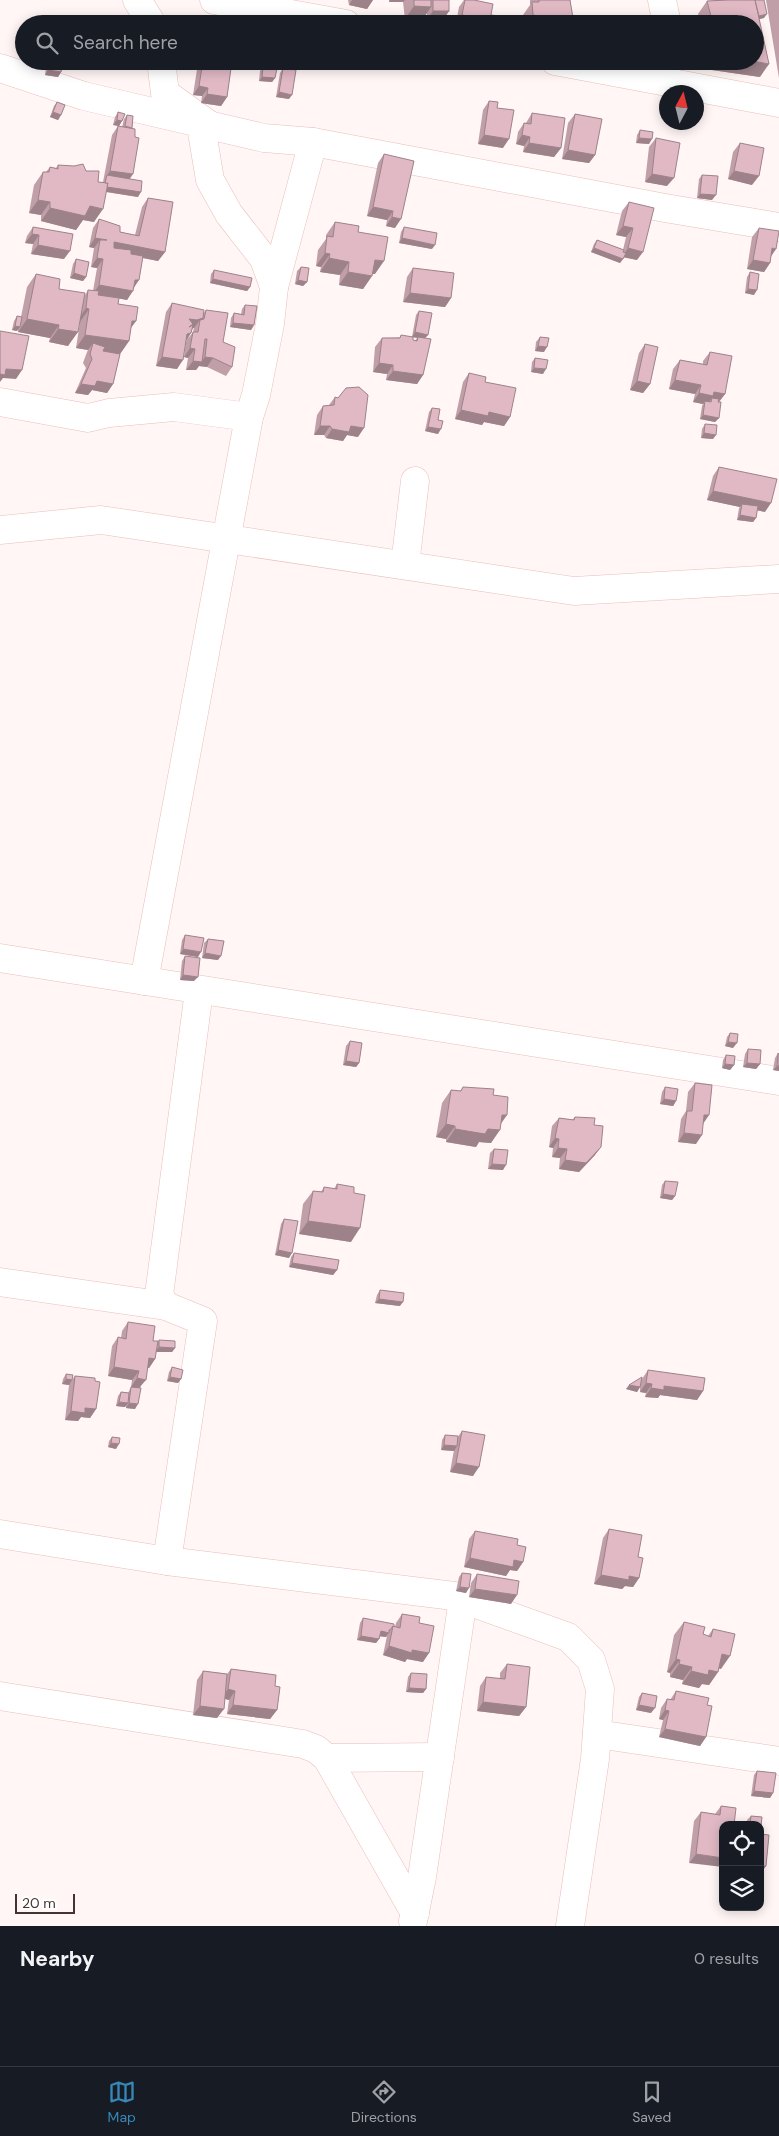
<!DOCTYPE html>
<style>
:root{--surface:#171b24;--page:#20242c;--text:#f1f3f6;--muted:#9ea1a6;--line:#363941;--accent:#3688b9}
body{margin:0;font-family:"DM Sans",sans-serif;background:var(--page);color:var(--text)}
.controls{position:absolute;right:15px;bottom:15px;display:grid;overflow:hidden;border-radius:10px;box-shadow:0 2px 12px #0003}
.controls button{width:45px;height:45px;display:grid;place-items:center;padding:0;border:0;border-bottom:1px solid var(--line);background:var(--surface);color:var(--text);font:25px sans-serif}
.compass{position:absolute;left:659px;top:85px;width:45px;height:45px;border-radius:50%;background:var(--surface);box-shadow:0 2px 12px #0003;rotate:7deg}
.scale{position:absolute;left:15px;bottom:12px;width:60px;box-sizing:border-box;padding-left:5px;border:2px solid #443331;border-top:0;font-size:14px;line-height:18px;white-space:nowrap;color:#443331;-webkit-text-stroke:4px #fff;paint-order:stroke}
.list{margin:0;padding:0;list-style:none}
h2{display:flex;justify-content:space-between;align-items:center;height:65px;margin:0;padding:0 20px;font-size:21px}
h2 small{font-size:16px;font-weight:400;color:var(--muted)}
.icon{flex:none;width:28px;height:28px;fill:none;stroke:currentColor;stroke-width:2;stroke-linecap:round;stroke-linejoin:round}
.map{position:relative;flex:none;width:779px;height:1926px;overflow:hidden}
.search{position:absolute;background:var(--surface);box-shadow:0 2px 12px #0003;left:15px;right:15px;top:15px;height:55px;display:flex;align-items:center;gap:12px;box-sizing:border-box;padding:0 18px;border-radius:28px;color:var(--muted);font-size:19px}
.sheet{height:140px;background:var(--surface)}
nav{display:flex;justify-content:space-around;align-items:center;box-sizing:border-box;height:70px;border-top:1px solid var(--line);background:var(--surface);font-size:14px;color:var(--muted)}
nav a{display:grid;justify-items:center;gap:2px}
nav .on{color:var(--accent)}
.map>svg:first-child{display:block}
</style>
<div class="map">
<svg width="779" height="1926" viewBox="0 0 779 1926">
<rect width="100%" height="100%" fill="#fff6f5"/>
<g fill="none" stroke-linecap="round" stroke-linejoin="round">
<g stroke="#e9bfb9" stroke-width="29">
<g id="minor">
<polyline points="137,0 152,24"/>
<polyline points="214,0 346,24"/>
<polyline points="662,0 667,24"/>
<polyline points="555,61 779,103"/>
<polyline points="0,68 84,96 264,138 313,142 665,208 779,227"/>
<polyline points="274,287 313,142"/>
<polyline points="0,402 88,418 109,413 174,407 249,417"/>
<polyline points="0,530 101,520 574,591 779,579"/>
<polyline points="405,565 415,481"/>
<polyline points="0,958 779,1081"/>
<polyline points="144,981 249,417 256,395 270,324 274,287 264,259 229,214 210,180 203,138 208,124 165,93 161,61"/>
<polyline points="0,1282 166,1306"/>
<polyline points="0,1534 167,1561 454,1596 568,1637 591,1660 600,1689 595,1759 570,1926"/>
<polyline points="167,1561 203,1321 166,1306 159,1295 199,991"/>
<polyline points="0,1696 303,1744 316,1749 327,1758 415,1913"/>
<polyline points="597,1734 779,1761"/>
<polyline points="327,1758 440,1757"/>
<polyline points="413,1921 422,1877 463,1599"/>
</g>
</g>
<use href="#minor" stroke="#fff" stroke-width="28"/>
</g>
<g fill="#c19fa9" fill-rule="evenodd">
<polygon points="348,0 373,0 367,9 349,5"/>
<polygon points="389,0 449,0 449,11 443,20 427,20 427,13 422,20 405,19 403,2 389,2"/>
<polygon points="464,0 474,0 491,16 506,24 488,24 488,23 456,23 459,7"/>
<polygon points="530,0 570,0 574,24 524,24 523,15 530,5"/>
<polygon points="721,0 764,0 764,18 759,19 760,77 712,70 710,61 755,61 755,24 701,24 698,14 707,1"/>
<polygon points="766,0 779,0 779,78"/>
<polygon points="47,61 63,61 61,72 58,77 45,75"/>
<polygon points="199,61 232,61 227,97 221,106 201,103 202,96 193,95 198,63"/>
<polygon points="263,67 275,78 272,82 259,81 260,71"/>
<polygon points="283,68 289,99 276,97 280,73"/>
<polygon points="489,101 497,108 503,148 478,144 483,110"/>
<polygon points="57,102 61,115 58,120 50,117 54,106"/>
<polygon points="118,112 122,121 119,126 113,125 115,117"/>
<polygon points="532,113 561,148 554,157 523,152 524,146 516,144 518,132 524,123 526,123"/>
<polygon points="575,114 595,155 589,163 562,159 568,123"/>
<polygon points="127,115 131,128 129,179 138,197 106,192 94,222 83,220 76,230 41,221 41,215 29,213 34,185 43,172 46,172 50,167 56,168 58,165 86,171 98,182 103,182 112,135 118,126 122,127 124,119"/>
<polygon points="640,130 649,144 636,143 637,135"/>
<polygon points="656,138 667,186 645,182 649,147"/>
<polygon points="740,143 752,185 728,179 733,152"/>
<polygon points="384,154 395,228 386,226 387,220 367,216 378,163"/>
<polygon points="702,175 712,200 697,198 699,179"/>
<polygon points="148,198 165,252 158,261 143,258 133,289 127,300 119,298 118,304 136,321 131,328 129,341 120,354 113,384 107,393 92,390 88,395 75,393 86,368 83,363 87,352 88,350 76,348 80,322 68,346 49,342 50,338 18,332 18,329 17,331 12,330 14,321 17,316 21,317 27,287 36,274 59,289 84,297 88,290 93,291 97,268 91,267 94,248 89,247 93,228 99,219 120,232 135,235 142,207"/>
<polygon points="629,202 637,260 624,257 620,263 591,252 594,244 597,240 623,250 626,237 616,235 622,211"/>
<polygon points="335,222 358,232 375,274 372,274 372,276 363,289 339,285 340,275 320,272 321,267 316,266 318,250 326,239 326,235"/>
<polygon points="33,227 64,259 31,254 33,244 25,243 27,236"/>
<polygon points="404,227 432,249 399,243 401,232"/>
<polygon points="759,228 771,256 770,263 764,272 747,269 752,237"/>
<polygon points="76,259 86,277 83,281 70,278 73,264"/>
<polygon points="301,267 307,282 303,286 295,284 297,271"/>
<polygon points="413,268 451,298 445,307 403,302 407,277"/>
<polygon points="214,270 250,287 247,291 210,283 211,274"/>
<polygon points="750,272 754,295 745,293 747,277"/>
<polygon points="172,303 204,313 206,310 223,342 232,367 226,376 207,367 199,366 196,370 186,370 188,358 184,357 186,341 193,332 194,328 193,328 186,342 177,369 156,366 166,312"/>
<polygon points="245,305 254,325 251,330 230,327 231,318 234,313 241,314 242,309"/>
<path d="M419,311L428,335L425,338L423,375L417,384L386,380L387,374L373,372L375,347L382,338L412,337L416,315ZM413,337L417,338L415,341L413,340Z"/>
<polygon points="540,337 544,352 535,351 536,342"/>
<polygon points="645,344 650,384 643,393 630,390 639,353"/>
<polygon points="710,352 725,394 719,402 719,418 715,422 700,419 702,406 703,404 693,402 695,394 669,389 673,369 680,360 703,364 703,361"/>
<polygon points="535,358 543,374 531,372 532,362"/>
<polygon points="469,373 485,382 510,417 504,426 484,422 482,425 455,419 463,382"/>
<polygon points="335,397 358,437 347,435 343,441 326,438 324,435 314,435 317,415 323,406 329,405"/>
<polygon points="432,408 438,420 438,434 425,431 429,412"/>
<polygon points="705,424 713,439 701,438 702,429"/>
<polygon points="719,467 765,512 757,510 756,518 753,522 737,520 739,508 740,507 707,500 713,476"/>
<polygon points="185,935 198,957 180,954 182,940"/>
<polygon points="208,939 218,960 202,958 204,943"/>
<polygon points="185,956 194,981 180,980 182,961"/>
<polygon points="730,1033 733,1048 725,1046 727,1037"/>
<polygon points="350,1041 359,1063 356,1067 343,1065 346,1046"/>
<polygon points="748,1049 760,1064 756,1069 743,1067 745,1054"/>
<polygon points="778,1053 779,1054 779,1071 773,1070 775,1058"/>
<polygon points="726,1055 734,1065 730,1070 722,1068 723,1060"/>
<polygon points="695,1083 696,1144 678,1142 681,1119 686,1111 688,1092"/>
<polygon points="463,1087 493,1095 501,1123 491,1143 479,1142 476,1147 446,1142 446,1139 436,1137 442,1103 451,1090 460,1091"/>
<polygon points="665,1087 676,1101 673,1106 660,1104 662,1092"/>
<polygon points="575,1117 594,1125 595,1155 579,1172 559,1169 560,1158 552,1157 553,1148 549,1147 552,1126 559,1118 572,1120"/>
<polygon points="494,1149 503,1170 488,1169 490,1153"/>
<polygon points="665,1181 675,1196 672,1200 660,1198 662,1185"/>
<polygon points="337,1184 354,1193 351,1242 299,1234 303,1204 313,1191 321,1192 324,1187 334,1189"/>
<polygon points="284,1219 289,1258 275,1255 281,1224"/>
<polygon points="294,1253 337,1270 333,1275 289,1267 291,1257"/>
<polygon points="380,1290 400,1306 375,1303 377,1295"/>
<polygon points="128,1322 153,1341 158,1341 159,1340 175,1348 172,1352 156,1352 155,1359 149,1368 147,1368 140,1388 135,1409 126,1408 126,1405 125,1407 116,1406 118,1396 121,1392 128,1393 131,1387 132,1380 108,1376 112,1346 118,1337 121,1338 122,1331"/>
<polygon points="172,1367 181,1379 178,1383 167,1381 169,1372"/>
<polygon points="648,1370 703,1391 697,1400 660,1395 658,1398 645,1397 646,1393 640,1392 640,1387 637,1392 626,1389 642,1379"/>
<polygon points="66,1374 72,1380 75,1376 95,1381 96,1409 90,1418 81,1417 78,1421 65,1420 69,1385 62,1384 63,1379"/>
<polygon points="462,1431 473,1476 450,1472 454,1450 454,1451 441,1450 442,1440 445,1435 457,1438"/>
<polygon points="112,1437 116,1449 108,1447 109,1441"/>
<polygon points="609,1529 638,1557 639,1578 633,1587 625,1586 622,1589 594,1584 603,1538"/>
<polygon points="475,1531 517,1545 523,1562 517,1571 510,1570 506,1576 464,1567 469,1539"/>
<polygon points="462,1573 466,1593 456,1591 459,1577"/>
<polygon points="477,1574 511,1604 469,1597 471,1583"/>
<polygon points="402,1614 419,1623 423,1662 407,1659 405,1662 383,1655 387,1636 386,1637 380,1636 379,1639 376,1643 357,1640 360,1623 363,1618 395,1627 396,1623"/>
<polygon points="684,1622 703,1634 708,1636 713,1629 721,1669 719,1668 718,1672 709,1685 702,1684 699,1688 682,1684 683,1680 670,1677 670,1673 667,1672 674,1635"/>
<polygon points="507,1664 526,1707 519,1716 477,1711 480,1686 486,1677 500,1679 500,1673"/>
<polygon points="231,1669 275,1686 277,1710 270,1719 227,1714 229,1700 225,1699 217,1718 193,1715 197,1680 203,1671 227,1674"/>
<polygon points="411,1673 426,1689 423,1693 406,1692 408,1677"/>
<polygon points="676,1691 707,1705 706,1737 700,1746 659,1737 663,1720 659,1719 661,1708 667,1699 670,1700"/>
<polygon points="642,1693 651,1713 636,1710 639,1697"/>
<polygon points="757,1771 773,1793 770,1798 751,1796 754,1775"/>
<polygon points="721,1806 736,1808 689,1863 694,1821 701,1812 715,1814"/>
<polygon points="751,1816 762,1817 760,1834 769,1835 766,1866 760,1874 760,1825 735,1825 735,1824 747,1824 747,1820"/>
</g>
<g fill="#9d828a">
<polygon points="352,0 373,0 367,9 349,5"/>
<polygon points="390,0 405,0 403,2 389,2"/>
<polygon points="414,6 431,7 422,20 405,19"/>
<polygon points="433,11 449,11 443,20 427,20"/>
<polygon points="767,14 764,18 751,21 754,17"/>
<polygon points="462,15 490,20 487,24 456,23"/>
<polygon points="533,15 537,16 532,24 528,24"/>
<polygon points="537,21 560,24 535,24"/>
<polygon points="718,61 752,61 769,64 760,77 712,70"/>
<polygon points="48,70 61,72 58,77 45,75"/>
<polygon points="262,77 275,78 272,82 259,81"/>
<polygon points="199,86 208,88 202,96 193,95"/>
<polygon points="279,92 292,95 289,99 276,97"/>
<polygon points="207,94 227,97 221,106 201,103"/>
<polygon points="53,112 61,115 58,120 50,117"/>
<polygon points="117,120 122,121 119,126 113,125"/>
<polygon points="484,135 509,139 503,148 478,144"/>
<polygon points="522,135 530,137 524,146 516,144"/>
<polygon points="639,138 652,139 649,144 636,143"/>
<polygon points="529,143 561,148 554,157 523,152"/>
<polygon points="568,150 595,155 589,163 562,159"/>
<polygon points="110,171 133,174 127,183 107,175"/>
<polygon points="734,171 759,176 752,185 728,179"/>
<polygon points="652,174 674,178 667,186 645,182"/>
<polygon points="104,186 141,192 138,197 101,191"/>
<polygon points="700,194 716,195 712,200 697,198"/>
<polygon points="38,200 50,202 41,215 29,213"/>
<polygon points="90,206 103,209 94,222 83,220 76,230 41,221 50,208"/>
<polygon points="373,207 393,211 387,220 367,216"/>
<polygon points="392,217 401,219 395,228 386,226"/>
<polygon points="623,226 633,228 626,237 616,235"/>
<polygon points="32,234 39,235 33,244 25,243"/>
<polygon points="95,238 107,240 100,240 94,248 89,247"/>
<polygon points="402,238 435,245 432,249 399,243"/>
<polygon points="114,242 165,252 158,261 108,251"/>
<polygon points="38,245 70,251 64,259 31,254"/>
<polygon points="594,248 623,259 620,263 591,252"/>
<polygon points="628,248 643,252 637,260 622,257"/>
<polygon points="772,248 776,249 770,258"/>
<polygon points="325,253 330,254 321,267 316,266"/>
<polygon points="97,258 103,259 97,268 91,267"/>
<polygon points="329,258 349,262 340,275 320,272"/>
<polygon points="375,260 384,261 375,274 365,273"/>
<polygon points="753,260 770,263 764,272 747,269"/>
<polygon points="348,272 372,276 363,289 339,285"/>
<polygon points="74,273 86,277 83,281 70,278"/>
<polygon points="213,279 250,287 247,291 210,283"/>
<polygon points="135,280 139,280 133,289"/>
<polygon points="298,280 307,282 303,286 295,284"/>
<polygon points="99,285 133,291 127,300 93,294"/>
<polygon points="748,289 757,290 754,295 745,293"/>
<polygon points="410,293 451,298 445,307 403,302"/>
<polygon points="86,308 89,309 80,322 77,321"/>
<polygon points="203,318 200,323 200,320 194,328 191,329 189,329 189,319"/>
<polygon points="27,319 59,325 50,338 18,332"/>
<polygon points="132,321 136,321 126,334"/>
<polygon points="233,323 254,325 251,330 230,327"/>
<polygon points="15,326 20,327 17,331 12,330"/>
<polygon points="58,329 78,332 68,346 49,342"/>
<polygon points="415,332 428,335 424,339 412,337"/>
<polygon points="191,333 185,342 187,334"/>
<polygon points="85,335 129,341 120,354 91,350 93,343 88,350 76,348"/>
<polygon points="538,346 547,347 544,352 535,351"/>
<polygon points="190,348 195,349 188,358 184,357"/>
<polygon points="162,357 183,360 177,369 156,366"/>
<polygon points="205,357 213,358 207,367 199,366 196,370 186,370 193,361 201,362"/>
<polygon points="379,363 393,365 387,374 373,372"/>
<polygon points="534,368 546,369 543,374 531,372"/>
<polygon points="6,369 22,370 16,379 3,378 0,382 0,374"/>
<polygon points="393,371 423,375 417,384 386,380"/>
<polygon points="675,380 701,385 695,394 669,389"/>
<polygon points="97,381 113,384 107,393 92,390 88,395 75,393 81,384"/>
<polygon points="637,381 650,384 643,393 630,390"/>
<polygon points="714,392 725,394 718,403 712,398 707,405 705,401 703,404 693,402 699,393"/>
<polygon points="461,410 489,412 510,417 504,426 484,422 482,425 455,419"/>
<polygon points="703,415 719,418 715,422 700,419"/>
<polygon points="320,426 330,426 324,435 314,435"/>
<polygon points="351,426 364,428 358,437 347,435 343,441 326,438 332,429"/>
<polygon points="428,427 441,429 438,434 425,431"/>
<polygon points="704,433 716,435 713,439 701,438"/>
<polygon points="713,491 771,503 765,512 742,507 742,504 740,507 707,500"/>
<polygon points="740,515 756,518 753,522 737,520"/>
<polygon points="183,949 201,952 198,957 180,954"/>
<polygon points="205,953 221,956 218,960 202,958"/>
<polygon points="183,975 198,977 194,981 180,980"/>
<polygon points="728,1042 737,1043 733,1048 725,1046"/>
<polygon points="346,1061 359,1063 356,1067 343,1065"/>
<polygon points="747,1063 760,1064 756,1069 743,1067"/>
<polygon points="725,1064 734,1065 730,1070 722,1068"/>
<polygon points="777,1066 779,1066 779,1071 773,1070"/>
<polygon points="664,1099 676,1101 673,1106 660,1104"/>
<polygon points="502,1115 507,1115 498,1128"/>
<polygon points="704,1115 709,1115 703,1124"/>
<polygon points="446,1124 455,1126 446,1139 436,1137"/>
<polygon points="455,1129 488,1129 500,1130 491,1143 479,1142 476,1147 446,1142"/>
<polygon points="684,1133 702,1135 696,1144 678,1142"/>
<polygon points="555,1138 559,1139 553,1148 549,1147"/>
<polygon points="601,1147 595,1155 579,1172 559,1169 565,1160"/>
<polygon points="558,1148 567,1149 560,1158 552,1157"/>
<polygon points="492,1164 506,1165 503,1170 488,1169"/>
<polygon points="663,1194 675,1196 672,1200 660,1198"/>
<polygon points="308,1221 360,1228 351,1242 299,1234"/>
<polygon points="278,1250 292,1253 289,1258 275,1255"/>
<polygon points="292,1263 337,1270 333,1275 289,1267"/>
<polygon points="379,1299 403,1302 400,1306 375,1303"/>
<polygon points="159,1347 175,1348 172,1352 155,1352"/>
<polygon points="149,1358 155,1359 149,1368 143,1367"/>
<polygon points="114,1367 139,1371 132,1380 108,1376"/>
<polygon points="170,1377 181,1379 178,1383 167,1381"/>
<polygon points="137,1378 146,1380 139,1388 131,1387"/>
<polygon points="66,1379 72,1380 69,1385 62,1384"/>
<polygon points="646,1383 652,1384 646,1393 640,1392"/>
<polygon points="629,1385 640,1387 637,1392 626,1389"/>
<polygon points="664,1386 703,1391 697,1400 660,1395 658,1398 645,1397 651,1388"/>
<polygon points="119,1402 128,1403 125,1407 116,1406"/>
<polygon points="129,1403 138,1404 135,1409 126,1408"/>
<polygon points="85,1408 96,1409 90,1418 81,1417 78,1421 65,1420 71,1411"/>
<polygon points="111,1443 119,1444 116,1449 108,1447"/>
<polygon points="444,1445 457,1446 454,1451 441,1450"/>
<polygon points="456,1463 479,1467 473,1476 450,1472"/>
<polygon points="470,1558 514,1560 523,1562 517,1571 510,1570 506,1576 464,1567"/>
<polygon points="601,1575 629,1576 639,1578 633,1587 625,1586 622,1589 594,1584"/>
<polygon points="460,1587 469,1588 466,1593 456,1591"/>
<polygon points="475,1589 517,1595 511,1604 469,1597"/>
<polygon points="389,1630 390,1630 386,1637 377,1636 381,1631"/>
<polygon points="361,1636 379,1639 376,1643 357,1640"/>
<polygon points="389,1646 412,1650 429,1653 423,1662 407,1659 405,1662 383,1655"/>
<polygon points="722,1654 730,1656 721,1669 713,1667"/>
<polygon points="676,1659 680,1660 670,1673 667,1672"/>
<polygon points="679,1664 692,1667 683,1680 670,1677"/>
<polygon points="709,1670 718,1672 709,1685 702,1684 699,1688 682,1684 691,1671"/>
<polygon points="409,1688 426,1689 423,1693 406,1692"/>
<polygon points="228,1689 235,1691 229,1700 222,1698"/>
<polygon points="483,1702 526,1707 519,1716 477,1711"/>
<polygon points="233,1705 277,1710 270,1719 227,1714"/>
<polygon points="639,1705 655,1708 651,1713 636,1710"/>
<polygon points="200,1706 224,1709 217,1718 193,1715"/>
<polygon points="665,1710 669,1711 663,1720 659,1719"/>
<polygon points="665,1729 706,1737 700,1746 659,1737"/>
<polygon points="754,1791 773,1793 770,1798 751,1796"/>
<polygon points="696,1854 723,1858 723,1867 689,1863"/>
<polygon points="760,1866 766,1866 760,1874"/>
</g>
<g fill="#e0b9c5" stroke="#9d828a">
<polygon points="414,0 431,0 431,7 414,6"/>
<rect x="433" y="0" width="16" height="11"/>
<polygon points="465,0 474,0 493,4 490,20 462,15"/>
<polygon points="539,0 570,0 574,24 560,24 537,21 537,16 533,15 532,2 539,2"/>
<polygon points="728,0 755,0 769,64 752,61 755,61 755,24 713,24 707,1"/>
<polygon points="755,0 764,0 767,14 759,16"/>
<polygon points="491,15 507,17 506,24 490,24"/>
<polygon points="50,61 63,61 61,72 48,70"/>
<polygon points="203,61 232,61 227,97 207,94 208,88 199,86"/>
<polygon points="263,67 277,68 275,78 262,77"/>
<polygon points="283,68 296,70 292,95 279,92"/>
<polygon points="489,101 498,102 497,108 514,110 509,139 484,135"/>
<polygon points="57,102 65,105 61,115 53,112"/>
<polygon points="118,112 125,114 122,121 117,120"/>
<polygon points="532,113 565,118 561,148 529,143 530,137 522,135 524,123 531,124"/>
<polygon points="575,114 602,119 595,155 568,150"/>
<polygon points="127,115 133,116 132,128 125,126"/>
<polygon points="118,126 135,129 135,137 139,138 133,174 110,171"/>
<polygon points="640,130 653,132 652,139 639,138"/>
<polygon points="656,138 680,143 674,178 652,174"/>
<polygon points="740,143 764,148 759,176 734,171"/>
<polygon points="384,154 414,161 401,219 392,217 393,211 373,207"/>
<polygon points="83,164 86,171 99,171 98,182 108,183 103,209 90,206 85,216 50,208 50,202 38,200 43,172 49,172 50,167 58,169 58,165 74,166"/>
<polygon points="107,175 142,181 141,192 107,187 108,183 105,183"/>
<polygon points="702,175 718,176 716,195 700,194"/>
<polygon points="148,198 173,202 165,252 114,242 114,248 131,250 131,254 143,256 139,280 135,280 133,291 99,285 103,259 97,258 100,240 107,240 95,238 99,219 120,226 120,232 139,236"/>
<polygon points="629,202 654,208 643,252 628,248 633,228 623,226"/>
<polygon points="335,222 359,226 358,232 388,237 384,261 375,260 372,276 348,272 349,262 329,258 330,254 325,253 327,236 333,237"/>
<polygon points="33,227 73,234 70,251 38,245 39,235 32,234"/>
<polygon points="404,227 437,233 435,245 402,238"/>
<polygon points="759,228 779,231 776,249 772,248 770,263 753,260"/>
<polygon points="597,240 624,250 623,252 626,253 623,259 594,248"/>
<polygon points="76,259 89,262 86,277 74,273"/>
<polygon points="301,267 309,268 307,282 298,280"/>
<polygon points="413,268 454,273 451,298 410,293"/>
<polygon points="214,270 252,278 250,287 213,279"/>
<polygon points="750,272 759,274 757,290 748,289"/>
<polygon points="36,274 60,279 59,289 85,293 78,332 58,329 59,325 27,319"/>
<polygon points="88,290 99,291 98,295 119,298 118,304 138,307 136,321 132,321 129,341 85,335 89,309 86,308"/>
<polygon points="172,303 204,310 203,318 197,320 189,319 193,324 189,327 193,325 191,333 187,334 183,360 162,357"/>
<polygon points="245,305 257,306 254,325 233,323 234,313 244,315"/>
<polygon points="206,310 228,313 223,342 235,347 232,367 213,358 205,357 207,339 205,339 202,362 193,361 195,349 190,348 193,332 198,332 200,320 204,319"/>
<polygon points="419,311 432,313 428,335 415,332"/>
<polygon points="17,316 22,317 20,327 15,326"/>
<polygon points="0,331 29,336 22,370 6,369 5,375 0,374"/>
<polygon points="401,335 413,337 413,340 417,341 418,337 431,339 423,375 393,371 393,365 379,363 382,338 400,338"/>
<polygon points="540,337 549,338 547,347 538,346"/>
<polygon points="93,343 105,347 103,351 120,354 113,384 97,381 95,386 81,384 92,359 90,354"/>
<polygon points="645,344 658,347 650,384 637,381"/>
<polygon points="710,352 732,356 725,394 714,392 713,396 699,393 701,385 675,380 680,360 707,365"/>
<polygon points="535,358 548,360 546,369 534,368"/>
<polygon points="469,373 486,377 485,382 516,388 510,417 489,412 488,416 461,410"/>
<polygon points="359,387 368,395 364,428 351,426 349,432 332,429 330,426 320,426 323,406 334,405 335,397 338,398 346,388"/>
<polygon points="712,398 719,399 718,402 721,402 719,418 703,415 705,401 711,402"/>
<polygon points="432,408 440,409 438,420 443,421 441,429 428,427"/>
<polygon points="705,424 717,425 716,435 704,433"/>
<polygon points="719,467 777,479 771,503 713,491"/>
<polygon points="742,504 758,506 756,518 740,515"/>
<polygon points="185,935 204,938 201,952 183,949"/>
<polygon points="208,939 224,941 221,956 205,953"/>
<polygon points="185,956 200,958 198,977 183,975"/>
<polygon points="730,1033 738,1034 737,1043 728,1042"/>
<polygon points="350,1041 362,1043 359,1063 346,1061"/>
<polygon points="748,1049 761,1050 760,1064 747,1063"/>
<polygon points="778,1053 779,1054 779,1066 777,1066"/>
<polygon points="726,1055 735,1056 734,1065 725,1064"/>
<polygon points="695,1083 712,1085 709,1115 704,1115 702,1135 684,1133 687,1111 692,1111"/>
<polygon points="463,1087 494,1089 493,1095 508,1097 507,1115 502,1115 500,1130 488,1129 485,1134 455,1129 455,1126 446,1124 451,1090 461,1091"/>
<polygon points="665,1087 678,1089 676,1101 664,1099"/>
<polygon points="575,1117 595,1118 594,1125 603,1126 601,1147 586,1163 565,1160 567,1149 558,1148 559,1139 555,1138 559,1118 574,1120"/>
<polygon points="494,1149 508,1150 506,1165 492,1164"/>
<polygon points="665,1181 678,1182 675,1196 663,1194"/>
<polygon points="337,1184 354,1187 354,1193 365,1195 360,1228 308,1221 313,1191 323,1192 324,1187 337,1189"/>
<polygon points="284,1219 298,1221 292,1253 278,1250"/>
<polygon points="294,1253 339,1260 337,1270 292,1263"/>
<polygon points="380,1290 404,1293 403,1302 379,1299"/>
<polygon points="128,1322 155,1326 153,1341 158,1341 155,1359 149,1358 146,1380 137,1378 139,1371 114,1367 118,1337 126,1339"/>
<polygon points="159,1340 175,1341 175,1348 159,1347"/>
<polygon points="172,1367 183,1370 181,1379 170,1377"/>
<polygon points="648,1370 705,1378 703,1391 664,1386 664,1390 651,1388 652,1384 646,1383"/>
<polygon points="66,1374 73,1375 72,1380 66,1379"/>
<polygon points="75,1376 95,1378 95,1381 100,1382 96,1409 85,1408 85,1413 71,1411"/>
<polygon points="642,1377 640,1387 629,1385"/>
<polygon points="131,1387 141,1388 138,1404 129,1403"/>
<polygon points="121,1392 129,1393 128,1403 119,1402"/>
<polygon points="462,1431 485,1435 479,1467 456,1463"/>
<polygon points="445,1435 458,1436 457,1446 444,1445"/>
<polygon points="112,1437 120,1438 119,1444 111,1443"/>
<polygon points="609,1529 642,1535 638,1557 643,1558 639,1578 629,1576 629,1580 601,1575"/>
<polygon points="475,1531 518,1539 517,1545 526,1547 523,1562 514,1560 513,1567 470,1558"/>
<polygon points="462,1573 471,1574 469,1588 460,1587"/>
<polygon points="477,1574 519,1581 517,1595 475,1589"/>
<polygon points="402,1614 420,1617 419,1623 434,1626 429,1653 412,1650 412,1653 389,1646 393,1626 400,1628"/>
<polygon points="363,1618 394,1624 394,1627 393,1626 390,1630 389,1630 389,1633 381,1631 379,1639 361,1636"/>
<polygon points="684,1622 705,1627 703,1634 711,1637 713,1629 735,1634 730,1656 722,1654 718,1672 709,1670 708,1675 691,1671 692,1667 679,1664 680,1660 676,1659"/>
<polygon points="507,1664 530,1667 526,1707 483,1702 486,1677 505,1679"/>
<polygon points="231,1669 276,1675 275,1686 280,1687 277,1710 233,1705 235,1691 228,1689"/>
<polygon points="203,1671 227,1674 224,1709 200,1706"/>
<polygon points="411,1673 427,1674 426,1689 409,1688"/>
<polygon points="676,1691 709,1698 707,1705 712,1706 706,1737 665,1729 669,1711 665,1710 667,1699 674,1700"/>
<polygon points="642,1693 657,1696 655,1708 639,1705"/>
<polygon points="757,1771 776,1773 773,1793 754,1791"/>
<polygon points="721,1806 736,1808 734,1825 723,1825 723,1858 696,1854 701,1812 720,1815"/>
<polygon points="751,1816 762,1817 760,1835 760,1825 750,1825"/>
<polygon points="735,1824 750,1825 735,1825"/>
<polygon points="760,1834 769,1835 766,1866 760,1866"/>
</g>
</svg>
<div class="controls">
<button><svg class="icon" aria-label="locate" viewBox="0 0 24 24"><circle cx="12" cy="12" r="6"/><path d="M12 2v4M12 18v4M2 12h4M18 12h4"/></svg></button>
<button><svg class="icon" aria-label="layers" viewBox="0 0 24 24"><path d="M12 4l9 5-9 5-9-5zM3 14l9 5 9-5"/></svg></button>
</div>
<svg class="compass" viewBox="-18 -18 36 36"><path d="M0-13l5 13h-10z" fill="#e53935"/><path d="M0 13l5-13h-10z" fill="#9ea1a6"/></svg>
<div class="scale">20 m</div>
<div class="search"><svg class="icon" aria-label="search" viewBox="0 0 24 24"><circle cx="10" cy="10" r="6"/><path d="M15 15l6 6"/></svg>Search here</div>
</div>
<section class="sheet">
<h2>Nearby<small>0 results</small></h2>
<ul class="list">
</ul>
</section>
<nav>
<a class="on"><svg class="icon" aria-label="map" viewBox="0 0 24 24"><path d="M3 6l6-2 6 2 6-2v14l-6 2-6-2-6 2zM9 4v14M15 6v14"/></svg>Map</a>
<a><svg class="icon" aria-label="directions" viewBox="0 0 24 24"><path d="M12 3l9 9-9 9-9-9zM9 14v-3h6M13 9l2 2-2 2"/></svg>Directions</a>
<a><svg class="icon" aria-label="saved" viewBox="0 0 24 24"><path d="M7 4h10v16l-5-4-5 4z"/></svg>Saved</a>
</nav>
